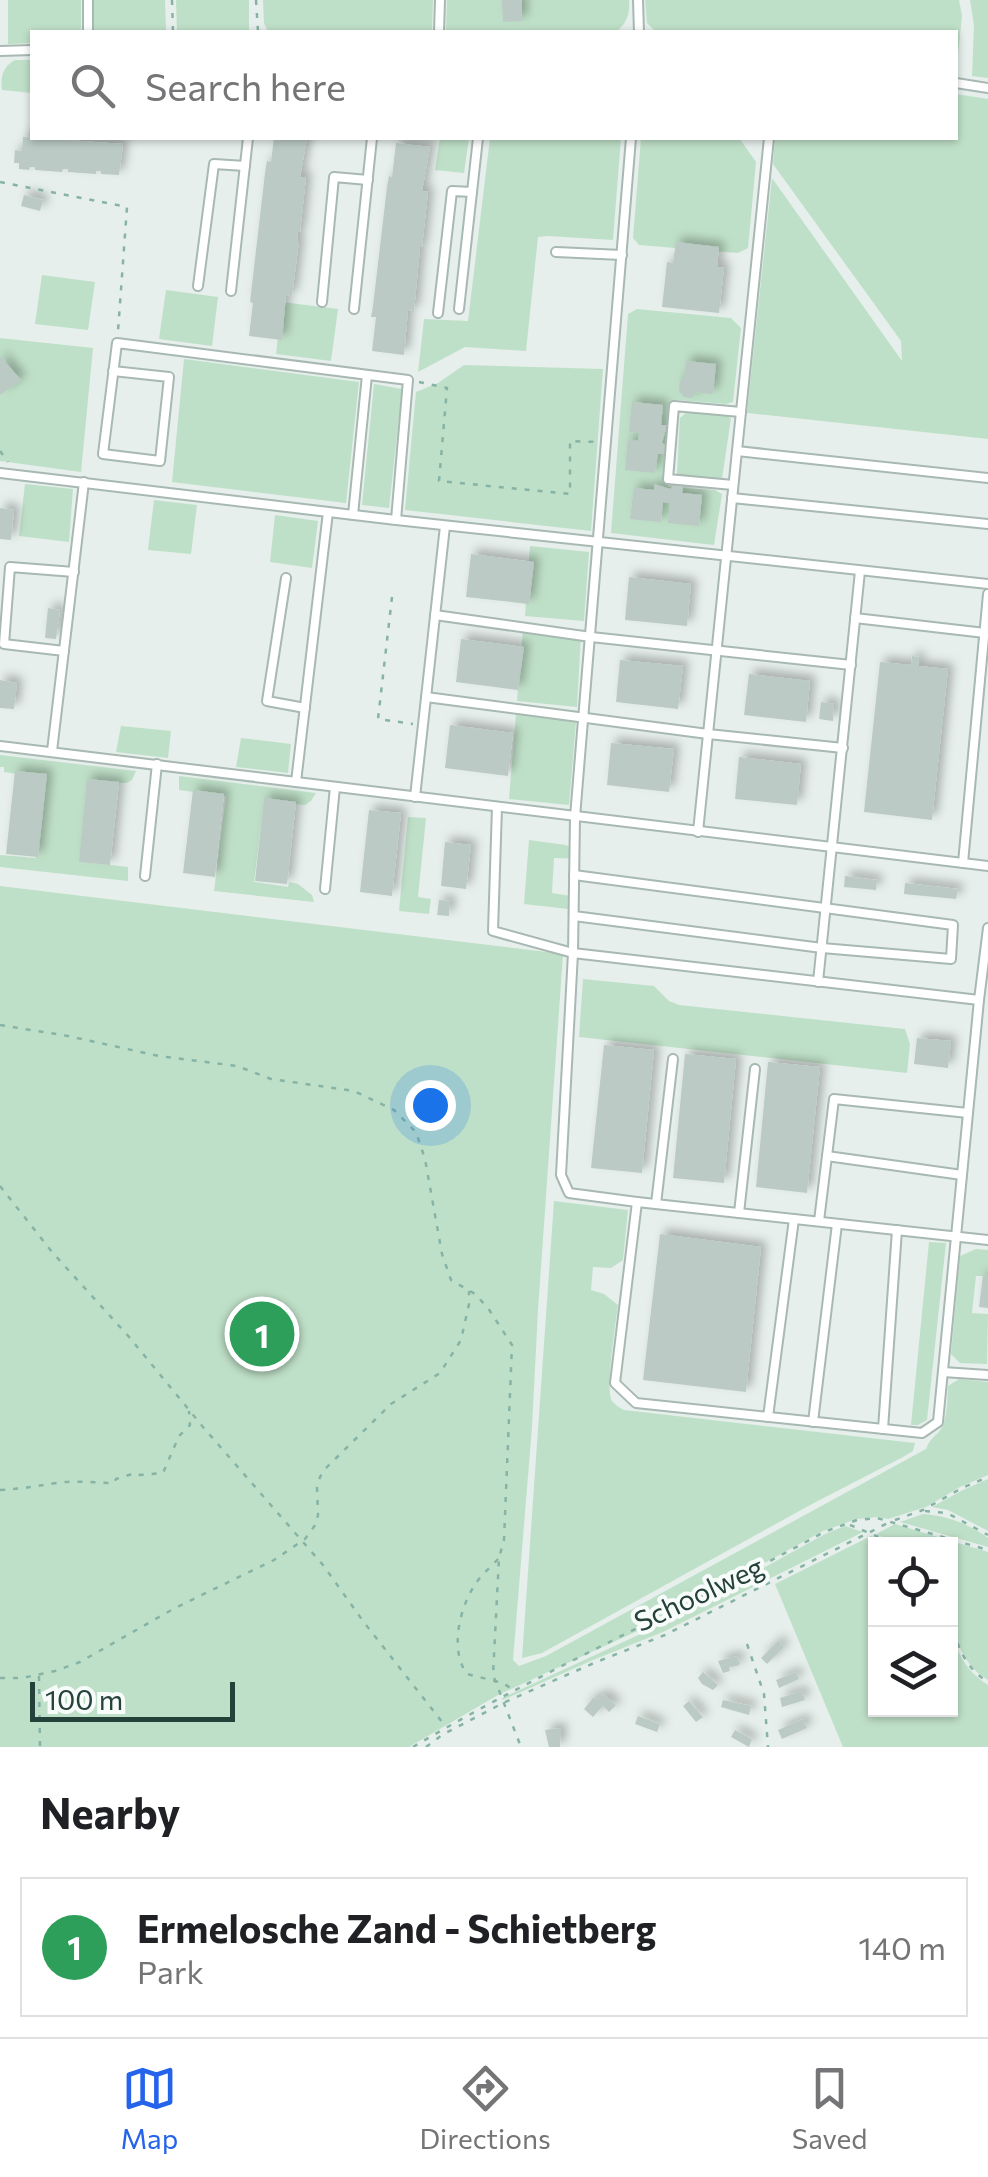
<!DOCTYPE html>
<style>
:root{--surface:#fff;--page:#f2f2f2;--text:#202124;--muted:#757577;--line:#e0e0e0;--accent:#2563eb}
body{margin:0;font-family:Commissioner,sans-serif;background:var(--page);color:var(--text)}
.controls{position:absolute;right:30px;bottom:30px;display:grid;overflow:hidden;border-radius:0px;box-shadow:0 2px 8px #0004}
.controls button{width:90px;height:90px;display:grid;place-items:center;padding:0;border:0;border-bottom:2px solid var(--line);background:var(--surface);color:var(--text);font:50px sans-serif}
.scale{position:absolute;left:30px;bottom:25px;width:205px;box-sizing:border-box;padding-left:10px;border:5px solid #24423a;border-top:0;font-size:28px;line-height:35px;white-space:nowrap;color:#24423a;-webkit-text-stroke:8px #f7fbf9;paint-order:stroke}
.you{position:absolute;left:430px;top:1105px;width:35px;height:35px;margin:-25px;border:8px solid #fff;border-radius:50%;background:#1a73e8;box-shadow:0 0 0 15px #1a73e833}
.badge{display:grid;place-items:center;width:65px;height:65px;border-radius:50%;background:var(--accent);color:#fff;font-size:32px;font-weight:700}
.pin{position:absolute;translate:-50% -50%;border:5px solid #fff;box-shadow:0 2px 10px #0006}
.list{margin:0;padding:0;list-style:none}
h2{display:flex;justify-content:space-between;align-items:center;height:130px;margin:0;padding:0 40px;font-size:42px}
h2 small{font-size:32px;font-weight:400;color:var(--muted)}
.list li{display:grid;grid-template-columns:65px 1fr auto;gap:30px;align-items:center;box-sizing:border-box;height:140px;margin:0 20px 20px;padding:0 20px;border:2px solid var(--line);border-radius:0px}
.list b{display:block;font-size:38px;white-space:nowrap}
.list p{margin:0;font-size:32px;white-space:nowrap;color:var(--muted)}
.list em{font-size:32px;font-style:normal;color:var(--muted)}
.icon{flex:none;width:55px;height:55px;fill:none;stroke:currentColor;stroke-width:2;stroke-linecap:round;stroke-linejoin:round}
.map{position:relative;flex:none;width:988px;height:1747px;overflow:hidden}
.search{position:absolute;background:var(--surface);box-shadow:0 2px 8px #0004;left:30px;right:30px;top:30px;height:110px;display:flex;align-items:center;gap:25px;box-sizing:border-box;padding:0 35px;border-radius:0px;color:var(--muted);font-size:38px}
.sheet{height:290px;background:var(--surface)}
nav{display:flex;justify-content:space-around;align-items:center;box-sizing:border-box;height:140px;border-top:2px solid var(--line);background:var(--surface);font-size:28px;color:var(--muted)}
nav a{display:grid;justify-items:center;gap:5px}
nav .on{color:var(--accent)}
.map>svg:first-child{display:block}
</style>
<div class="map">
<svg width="988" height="1747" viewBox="0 0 988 1747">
<defs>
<filter id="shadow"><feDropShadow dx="5.5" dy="-5.5" stdDeviation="5" flood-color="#0004"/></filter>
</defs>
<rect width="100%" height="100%" fill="#e6efeb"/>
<g fill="#bfe0c8">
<polygon points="8,0 81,0 81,32 32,32 32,43 8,44"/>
<polygon points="92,0 165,0 166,32 92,32"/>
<polygon points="176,0 249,0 249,32 177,32"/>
<polygon points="263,0 433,0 432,31 268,32 264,23"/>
<path d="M447,0H629C630,14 627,23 616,32L446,30Z"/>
<polygon points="645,0 959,0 962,16 956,74 956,32 656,32 647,23"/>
<polygon points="970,0 988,0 988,78 972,76 974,25"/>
<path d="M15,60H32V93L2,90C0,77 3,66 15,60Z"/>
<polygon points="956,94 988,99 988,439 747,413 772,178 902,361 901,341 773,164 775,138 956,138"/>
<polygon points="440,138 469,138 464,173 435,170"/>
<polygon points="490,138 621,138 613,240 547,236 538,237 526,351 465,347 418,372 424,319 468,321"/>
<polygon points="641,138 739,138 756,162 748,248 738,253 639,245 633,238"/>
<polygon points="42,275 95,282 88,330 35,324"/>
<polygon points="166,290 218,297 212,346 159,339"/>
<polygon points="282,302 338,309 331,361 276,354"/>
<polygon points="637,309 731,318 741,328 733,402 726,404 677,400 669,405 663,480 669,487 715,490 722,494 714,545 611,533 628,314"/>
<polygon points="0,338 93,348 81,472 0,461"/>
<polygon points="184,359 359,382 346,503 172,482"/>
<polygon points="464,365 603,369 591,531 405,510 416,392 438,383"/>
<polygon points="374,384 402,389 389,508 362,505"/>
<polygon points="687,412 724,415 731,418 722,479 680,476 677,474 680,418"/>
<polygon points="25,484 73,489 69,542 19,536"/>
<polygon points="154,500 197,505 191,554 148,550"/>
<polygon points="275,515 318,521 312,568 270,562"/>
<polygon points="530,546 589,552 584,621 525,616"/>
<polygon points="523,629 581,635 577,707 517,701"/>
<polygon points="516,714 576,722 569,805 509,799"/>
<polygon points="121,726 171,731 168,758 116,752"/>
<polygon points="241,738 291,744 288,773 236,767"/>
<polygon points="0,755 136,771 132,780 126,783 88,782 82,862 128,867 128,881 0,867 0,855 36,858 45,778 4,772 4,767 0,767"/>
<polygon points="179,776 316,793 311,801 305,805 264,801 254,882 288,887 289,882 298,884 312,895 314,902 214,891 226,796 179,790"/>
<polygon points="408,817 426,818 418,897 431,899 429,914 399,911"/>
<polygon points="529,840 566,845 578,851 580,859 554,858 552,893 577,897 577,910 524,904"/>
<path d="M0,886L563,954L538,1310L532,1427L513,1660L519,1666L546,1656L926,1449C930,1438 935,1437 941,1429C948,1418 947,1398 948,1386L959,1379L988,1382V1475L960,1487L926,1507L888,1519L878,1517L857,1519L823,1531L659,1621L498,1695L409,1747H0Z"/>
<polygon points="583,979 654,986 669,1001 679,1005 905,1029 910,1044 907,1073 579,1037"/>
<path d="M554,1201L628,1210L623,1260L611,1268L593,1267L591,1290L604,1294L618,1305C616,1322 605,1389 612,1401C615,1405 620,1408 624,1410L915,1443L913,1451L903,1457L812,1504L542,1653L522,1658Z"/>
<polygon points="929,1242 946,1243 927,1420 918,1425 911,1425"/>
<polygon points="976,1249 988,1250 988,1276 976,1276 972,1313 988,1314 987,1364 960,1363 951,1354 960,1256"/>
<polygon points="988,1479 988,1531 948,1510 932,1507 963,1490"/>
<path d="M923,1514C948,1516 967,1523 988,1538V1547L900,1522Z"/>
<path d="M895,1524L988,1552V1680C943,1653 950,1590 950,1544L893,1542L876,1534Z"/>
<polygon points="845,1526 863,1532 663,1632 593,1660 503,1700 502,1698 660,1625 825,1534"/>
<path d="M871,1536L891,1544H876V1710H950L951,1627C956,1652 966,1671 988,1685V1747H843L775,1584Z"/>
</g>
<g fill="#bbcac4" filter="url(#shadow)">
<polygon points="502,0 522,0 522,21 503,22"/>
<polygon points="23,137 123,144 119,175 101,174 101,171 96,171 96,174 68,172 68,169 63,169 62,172 35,170 35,167 30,167 29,170 19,169 19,163 14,163 15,150 22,151"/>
<polygon points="274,138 307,138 300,177 306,177 300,232 298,232 297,241 299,241 292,296 286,295 282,340 249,336 253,303 250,302 265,173 267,161 271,162"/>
<polygon points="396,143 430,147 422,191 428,192 422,247 420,247 414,311 408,310 404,355 372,351 376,317 371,317 373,306 387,187 389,176 392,177"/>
<polygon points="24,195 43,200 40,211 21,206"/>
<polygon points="676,242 719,247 717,267 724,268 719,313 662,307 667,262 673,263"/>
<polygon points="0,356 21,380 0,395"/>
<polygon points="686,361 716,364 713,394 693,392 693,398 684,397 679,391 680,380 684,380"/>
<polygon points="632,402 663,405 661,425 667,425 662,443 665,445 664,454 658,454 655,473 625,470 628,439 638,441 639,433 629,432"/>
<polygon points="654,484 670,489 674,486 683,487 682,493 702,495 699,526 668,523 670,503 663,502 661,522 630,519 634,488 654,490"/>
<polygon points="0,508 14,510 11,540 0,539"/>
<polygon points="471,554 534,562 529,604 466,597"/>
<polygon points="629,577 691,584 687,626 625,620"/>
<polygon points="48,608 60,610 56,639 45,638"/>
<polygon points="461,639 524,647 518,690 456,682"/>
<polygon points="912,656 919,657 918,666 948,669 932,820 864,812 880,662 911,665"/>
<polygon points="620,660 683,666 678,709 616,702"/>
<polygon points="749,674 810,681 806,722 744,715"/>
<polygon points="0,680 17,683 14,709 0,708"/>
<polygon points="821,702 834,704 833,721 819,719"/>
<polygon points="450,725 513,733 508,776 445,768"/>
<polygon points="611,743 674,749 669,792 607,785"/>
<polygon points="739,757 801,764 797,805 735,799"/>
<polygon points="15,771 47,774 38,857 6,854"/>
<polygon points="87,779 119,782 110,865 79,862"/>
<polygon points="193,790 224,794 215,877 183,873"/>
<polygon points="264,798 296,802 287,884 255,881"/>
<polygon points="369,810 401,813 392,896 360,892"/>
<polygon points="445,842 471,845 466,889 441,886"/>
<polygon points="845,876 877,880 876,890 844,887"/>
<polygon points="905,883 958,889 956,899 904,894"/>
<polygon points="439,900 450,901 449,916 437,915"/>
<polygon points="917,1038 951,1041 948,1068 914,1064"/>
<polygon points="604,1045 654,1050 642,1173 591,1168"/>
<polygon points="685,1054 736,1059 724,1183 673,1178"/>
<polygon points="768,1062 820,1067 807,1193 756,1187"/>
<polygon points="660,1234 761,1247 746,1392 643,1380"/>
<polygon points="983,1275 988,1275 988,1308 979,1307"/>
<polygon points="778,1641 784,1647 767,1664 761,1658"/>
<polygon points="737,1656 740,1664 737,1666 729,1667 730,1671 723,1673 718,1661"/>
<polygon points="703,1672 718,1685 713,1690 702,1684 698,1678"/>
<polygon points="796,1672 799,1679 779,1688 776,1680"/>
<polygon points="802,1691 805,1700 782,1707 780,1698"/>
<polygon points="603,1694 616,1705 609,1712 603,1706 593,1717 584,1709 594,1697 597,1700"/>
<polygon points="723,1700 751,1706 749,1715 721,1707"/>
<polygon points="689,1701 703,1717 696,1722 683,1706"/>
<polygon points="638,1716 660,1724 657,1732 635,1724"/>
<polygon points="803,1719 807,1728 782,1739 778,1730"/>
<polygon points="561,1728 560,1747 549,1747 545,1730"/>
<polygon points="735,1730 752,1739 749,1747 731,1737"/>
</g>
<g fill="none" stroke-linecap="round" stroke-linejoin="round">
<g stroke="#a8b8b2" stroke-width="12">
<g id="lane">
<polyline points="88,0 88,32"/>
<polyline points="638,0 639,32"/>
<polyline points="439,32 440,0"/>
<polyline points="0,51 32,50"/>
<polyline points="956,83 988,88"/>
<polyline points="631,138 575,817 573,953 979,1000 988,928"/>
<polyline points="556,252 622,255"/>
<polyline points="198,286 214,164 245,166"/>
<polyline points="231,291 248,138"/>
<polyline points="322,302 334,177 368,180"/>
<polyline points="354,309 372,138"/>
<polyline points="459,309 478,138"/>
<polyline points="438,313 452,191 472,192"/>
<polyline points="113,371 169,377 160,461 103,454 117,343 408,380 396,520"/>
<polyline points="737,451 988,478"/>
<polyline points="0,473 396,520 988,584"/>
<polyline points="733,485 668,479 674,406 741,412"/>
<polyline points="732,498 988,524"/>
<polyline points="353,515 367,375"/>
<polyline points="286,578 267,701 305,708"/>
<polyline points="435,615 591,637 851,665"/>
<polyline points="855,618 985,633"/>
<polyline points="64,651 4,644 10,567 74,572"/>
<polyline points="426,697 708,734 843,748"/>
<polyline points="0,746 988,866"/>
<polyline points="52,751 84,482"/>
<polyline points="296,782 328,512"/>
<polyline points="415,797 445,526"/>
<polyline points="497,807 493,931 573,953 561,1175 569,1193 637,1202 615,1383 636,1403 922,1433 938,1422 979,1000"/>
<polyline points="698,832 769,138"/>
<polyline points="963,863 988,594"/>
<polyline points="145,876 157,764"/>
<polyline points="325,889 335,787"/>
<polyline points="574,916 822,948 951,959 953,925 574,875"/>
<polyline points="818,982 860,571"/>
<polyline points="827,1156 962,1175"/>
<polyline points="637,1202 988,1240"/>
<polyline points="656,1204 673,1059"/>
<polyline points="739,1213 755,1069"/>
<polyline points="819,1221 834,1099 968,1113"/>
<polyline points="943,1372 988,1375"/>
<polyline points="768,1417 794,1219"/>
<polyline points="813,1422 837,1224"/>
<polyline points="883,1429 897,1230"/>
</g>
</g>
<g stroke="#86b3a5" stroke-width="2.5" stroke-dasharray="5 8" stroke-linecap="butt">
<polyline points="172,0 173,32"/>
<polyline points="256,0 258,32"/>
<polyline points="0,182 127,207 118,331"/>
<polyline points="419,382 447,388 439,481 570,494 570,441 597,442"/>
<polyline points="0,451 8,462"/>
<polyline points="392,597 378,719 413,724"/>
<polyline points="0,1025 68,1036 159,1056 237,1066 271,1079 354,1091 394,1110 416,1132 425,1159 442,1254 451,1280 475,1294 488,1308 512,1345 504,1540 499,1558 493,1675 521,1747"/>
<polyline points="0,1186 52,1252 130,1338 203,1427 323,1565 363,1621 446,1727"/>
<path d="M0,1490C22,1489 36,1486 57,1483C76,1480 95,1483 114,1483L116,1479L135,1473L140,1475L163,1473L179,1436L190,1425L189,1411"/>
<polyline points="925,1511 947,1513 988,1535"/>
<polyline points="895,1520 923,1510 962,1488 988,1477"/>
<polyline points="850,1525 893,1543 920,1544"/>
<path d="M498,1559C491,1567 482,1574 476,1583C460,1606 449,1650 467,1674L503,1683L512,1689"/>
<path d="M950,1618C956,1644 965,1668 988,1682"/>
<polyline points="747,1644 764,1694 768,1747"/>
<polyline points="39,1676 40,1747"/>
<polyline points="0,1678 22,1678 55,1671 80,1662 175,1608 274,1560 305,1539 316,1524 318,1515 317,1487 320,1477 325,1469 391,1404 440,1373 461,1340 469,1304 469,1291"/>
<path d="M413,1747C546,1668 688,1607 824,1532L857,1520L877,1518L988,1550"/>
<polyline points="426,1747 442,1735 503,1703 594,1663 665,1635 888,1523"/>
</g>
<use href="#lane" stroke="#fff" stroke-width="8"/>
</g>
<g text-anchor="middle" stroke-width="8" stroke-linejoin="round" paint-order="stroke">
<g font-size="28" fill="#24423a" stroke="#f7fbf9">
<text transform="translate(699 1594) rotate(-25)" y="10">Schoolweg</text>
</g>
</g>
</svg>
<div class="controls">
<button><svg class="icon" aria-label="locate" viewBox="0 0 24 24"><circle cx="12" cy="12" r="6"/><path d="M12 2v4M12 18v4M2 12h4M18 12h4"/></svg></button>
<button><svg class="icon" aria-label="layers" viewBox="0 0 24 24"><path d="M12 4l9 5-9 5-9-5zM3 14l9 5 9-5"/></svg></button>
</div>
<div class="scale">100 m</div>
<div class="you"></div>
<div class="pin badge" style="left:262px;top:1334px;background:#2e9e5b">1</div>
<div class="search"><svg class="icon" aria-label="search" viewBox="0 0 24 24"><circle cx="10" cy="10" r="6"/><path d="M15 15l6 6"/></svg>Search here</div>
</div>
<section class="sheet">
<h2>Nearby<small></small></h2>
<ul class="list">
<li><span class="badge" style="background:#2e9e5b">1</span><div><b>Ermelosche Zand - Schietberg</b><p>Park</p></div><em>140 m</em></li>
</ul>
</section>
<nav>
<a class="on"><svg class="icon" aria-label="map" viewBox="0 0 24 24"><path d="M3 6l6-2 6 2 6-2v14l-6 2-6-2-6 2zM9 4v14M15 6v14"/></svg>Map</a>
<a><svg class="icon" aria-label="directions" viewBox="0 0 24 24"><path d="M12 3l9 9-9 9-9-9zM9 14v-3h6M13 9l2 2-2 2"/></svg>Directions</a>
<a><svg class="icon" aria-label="saved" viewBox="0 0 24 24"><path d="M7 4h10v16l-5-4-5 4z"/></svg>Saved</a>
</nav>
